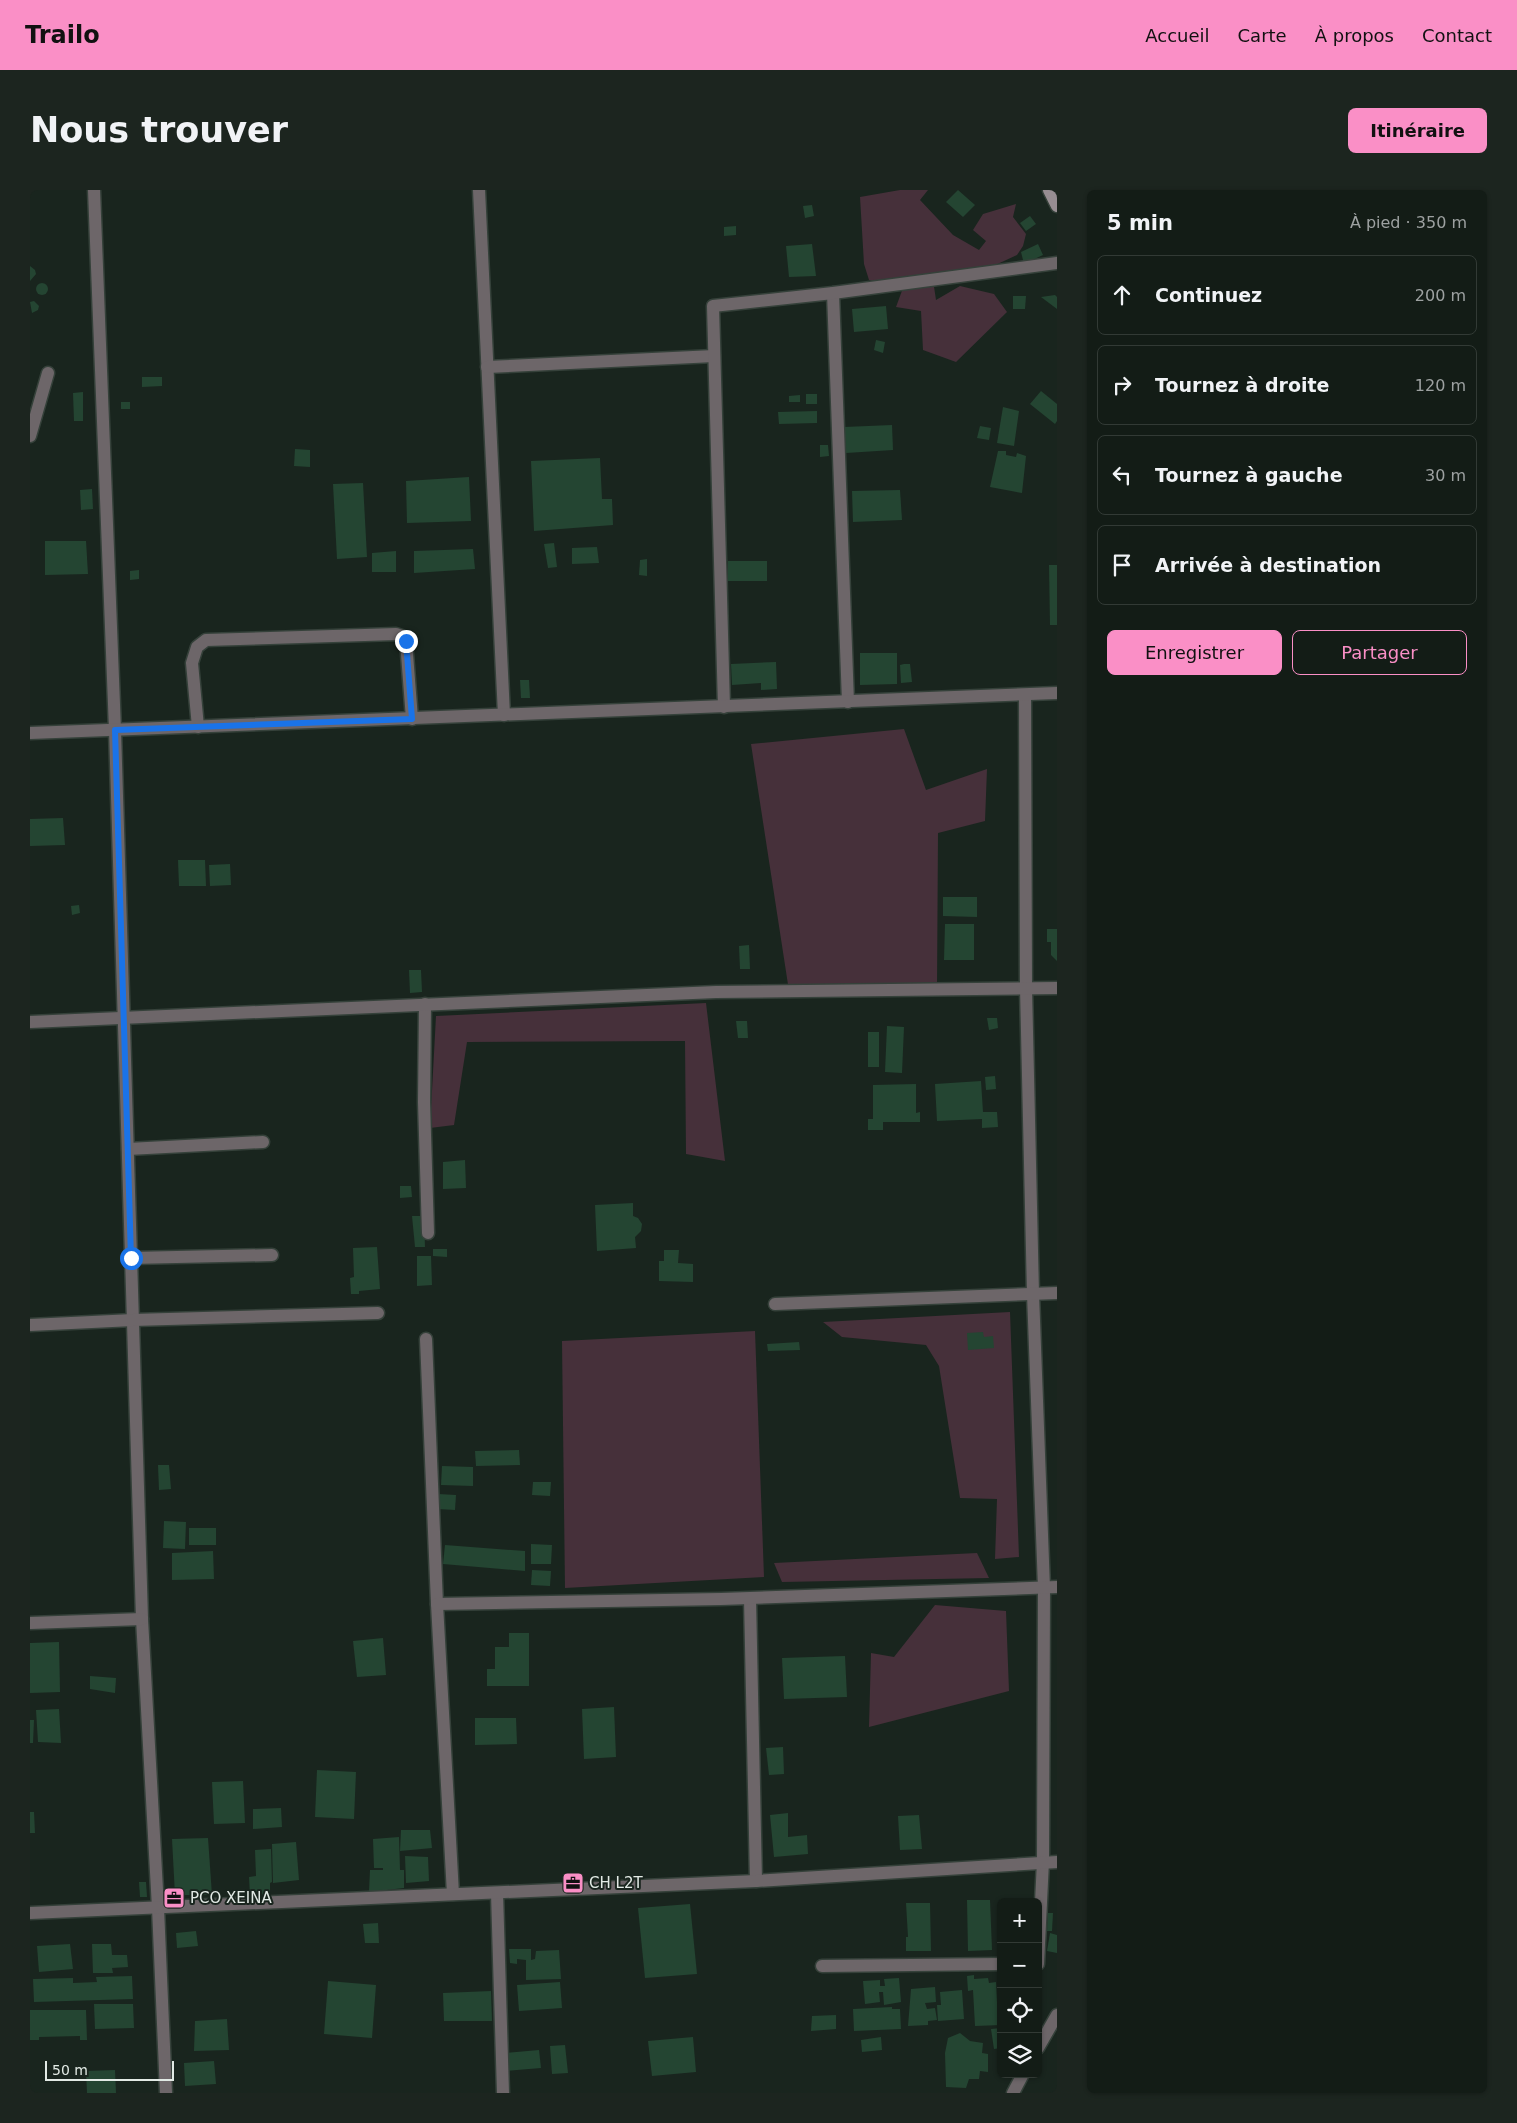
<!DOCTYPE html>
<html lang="fr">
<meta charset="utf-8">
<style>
:root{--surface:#131c16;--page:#1c251f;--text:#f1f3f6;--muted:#9da1a1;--line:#323a35;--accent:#fa8fc6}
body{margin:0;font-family:"DejaVu Sans",sans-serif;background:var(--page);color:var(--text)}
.controls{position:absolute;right:15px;bottom:15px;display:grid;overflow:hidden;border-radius:8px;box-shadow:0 1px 4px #0004}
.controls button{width:45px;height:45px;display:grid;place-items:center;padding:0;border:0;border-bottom:1px solid var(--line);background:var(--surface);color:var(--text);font:25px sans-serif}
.scale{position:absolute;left:15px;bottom:12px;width:129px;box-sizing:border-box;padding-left:5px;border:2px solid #e2eae5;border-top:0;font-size:14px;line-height:18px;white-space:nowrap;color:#e2eae5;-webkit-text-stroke:4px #19251e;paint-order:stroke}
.stop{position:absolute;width:15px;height:15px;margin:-11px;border:4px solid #1a73e8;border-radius:50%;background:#fff}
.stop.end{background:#1a73e8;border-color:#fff;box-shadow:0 1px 5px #0008}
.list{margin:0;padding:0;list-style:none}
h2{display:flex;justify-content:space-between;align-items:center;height:65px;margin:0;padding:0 20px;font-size:21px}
h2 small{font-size:16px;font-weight:400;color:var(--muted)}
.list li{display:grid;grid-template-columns:32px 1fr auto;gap:15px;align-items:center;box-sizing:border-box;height:80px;margin:0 10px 10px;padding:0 10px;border:1px solid var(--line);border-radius:8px}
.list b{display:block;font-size:19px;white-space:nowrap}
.list em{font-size:16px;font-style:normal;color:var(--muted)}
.actions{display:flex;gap:10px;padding:15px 20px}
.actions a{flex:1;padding:11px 0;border:1px solid var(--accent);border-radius:8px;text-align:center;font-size:18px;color:var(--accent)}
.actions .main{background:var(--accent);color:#111}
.icon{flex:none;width:28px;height:28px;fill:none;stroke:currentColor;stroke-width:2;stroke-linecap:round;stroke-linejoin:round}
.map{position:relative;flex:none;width:1027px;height:1903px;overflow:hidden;border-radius:8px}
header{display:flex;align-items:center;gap:30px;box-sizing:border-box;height:70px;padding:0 25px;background:var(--accent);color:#111}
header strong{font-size:24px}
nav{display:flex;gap:28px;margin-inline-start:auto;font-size:18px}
.intro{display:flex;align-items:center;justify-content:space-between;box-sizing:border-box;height:120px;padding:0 30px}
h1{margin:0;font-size:35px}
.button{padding:12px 22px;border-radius:8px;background:var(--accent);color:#111;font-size:18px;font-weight:700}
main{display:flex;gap:30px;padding:0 30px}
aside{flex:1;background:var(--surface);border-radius:8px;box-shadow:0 1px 4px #0004}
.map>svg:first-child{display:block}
</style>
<header>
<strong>Trailo</strong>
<nav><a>Accueil</a><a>Carte</a><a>À propos</a><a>Contact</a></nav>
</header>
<div class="intro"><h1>Nous trouver</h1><a class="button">Itinéraire</a></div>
<main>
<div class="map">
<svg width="1027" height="1903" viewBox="0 0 1027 1903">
<rect width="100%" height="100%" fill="#19251e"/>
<g fill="#46303a">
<polygon points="870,0 898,0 890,10 923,45 949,60 956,51 943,40 953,24 986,14 983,27 996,44 993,56 987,65 948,83 902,83 906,110 930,96 964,104 977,122 926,172 893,160 891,121 866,117 873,98 839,90 834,74 830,7"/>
<polygon points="874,539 896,600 957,579 955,631 908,643 907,798 759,801 721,554"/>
<polygon points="676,813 695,971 656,964 655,851 437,852 424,935 400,938 406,826"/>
<polygon points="980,1122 989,1367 965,1369 967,1309 930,1308 909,1176 896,1155 812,1147 793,1132"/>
<polygon points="725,1141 734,1387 535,1398 532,1151"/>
<polygon points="947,1363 959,1388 752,1392 744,1373"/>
<polygon points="905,1415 976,1421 979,1501 839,1537 841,1463 864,1467"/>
</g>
<g fill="#244532">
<polygon points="928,0 945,15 933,27 916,12"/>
<polygon points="782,15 784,26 775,28 773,16"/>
<polygon points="1000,26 1006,34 996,41 990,33"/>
<polygon points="706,36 706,45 694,46 694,37"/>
<polygon points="782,54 786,86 759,87 756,56"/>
<polygon points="1008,54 1013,65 994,74 991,62"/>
<polygon points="0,76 5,80 6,84 0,91"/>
<circle cx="12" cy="99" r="6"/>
<polygon points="1025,105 1027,107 1027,119 1011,107"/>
<polygon points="983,106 996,106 995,119 983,119"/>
<polygon points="4,111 9,116 8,120 2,123 0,112"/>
<polygon points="856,116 858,139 824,142 822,119"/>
<polygon points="846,150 855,152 853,163 844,160"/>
<polygon points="112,187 132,187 132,196 112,197"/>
<polygon points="1011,201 1027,214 1027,231 1025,234 1000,214"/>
<polygon points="53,202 53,231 44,231 43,203"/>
<rect x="776" y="204" width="11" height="10"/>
<polygon points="770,205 770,212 759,212 759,206"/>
<rect x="91" y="212" width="9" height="7"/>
<polygon points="973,217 989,221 984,256 967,253"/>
<polygon points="787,221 787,233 749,234 748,222"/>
<polygon points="862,235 863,260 816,263 814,237"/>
<polygon points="950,236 961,238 959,250 947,248"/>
<polygon points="790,255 798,255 799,266 790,267"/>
<polygon points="265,259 280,260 280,277 264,276"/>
<polygon points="968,261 976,261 976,265 986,267 987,263 996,266 992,303 960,297"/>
<polygon points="570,268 572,309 582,309 583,335 504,341 501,271"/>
<polygon points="439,287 441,331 377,333 376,291"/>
<polygon points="333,293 337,367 307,369 303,294"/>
<polygon points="62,299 63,319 51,320 50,300"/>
<polygon points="870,300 872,330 823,332 822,301"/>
<polygon points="15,351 56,351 58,384 15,385"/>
<polygon points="524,353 527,377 518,378 514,354"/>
<polygon points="567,357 569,373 542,374 542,358"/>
<polygon points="443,359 445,379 384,383 384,361"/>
<polygon points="366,361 366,382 342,382 342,363"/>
<polygon points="617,369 617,386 609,385 610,370"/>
<rect x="698" y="371" width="39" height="20"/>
<polygon points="1019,375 1027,375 1027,435 1020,435"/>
<polygon points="109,380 109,389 100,390 100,381"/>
<polygon points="830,463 867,463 867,494 830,495"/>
<polygon points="746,472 747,499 731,500 731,493 702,495 701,474"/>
<polygon points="874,474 880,474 882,492 871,493 870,475"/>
<polygon points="490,490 499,490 500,508 491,508"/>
<polygon points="33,628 35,655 0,656 0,629"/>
<polygon points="148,670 175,670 176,696 149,696"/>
<polygon points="200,674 201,695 180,696 179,675"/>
<polygon points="913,707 947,707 947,727 913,726"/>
<polygon points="49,715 50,723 42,725 41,716"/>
<polygon points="915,734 944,734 944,770 914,770"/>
<polygon points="1017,739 1027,739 1027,771 1021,765 1021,752 1017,752"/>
<polygon points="719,755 720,779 710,779 709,756"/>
<polygon points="379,780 391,780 392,802 380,803"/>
<polygon points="957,828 967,828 968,838 959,840"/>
<polygon points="706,831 717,831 718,848 708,848"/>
<polygon points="857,836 874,837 872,883 855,882"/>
<rect x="838" y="842" width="11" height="35"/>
<polygon points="965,886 966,899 956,900 955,887"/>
<polygon points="951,891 953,922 967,922 968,937 952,938 952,929 907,931 905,894"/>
<polygon points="886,894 886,923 890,922 890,932 853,932 853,940 838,940 838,929 843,929 843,895"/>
<polygon points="435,970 436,998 413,999 413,972"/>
<polygon points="370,996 381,996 382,1007 370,1008"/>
<polygon points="603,1013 603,1026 608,1028 612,1034 611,1041 605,1047 606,1058 567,1061 565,1015"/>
<polygon points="382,1026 394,1026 395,1057 385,1057"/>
<polygon points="347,1057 350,1099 329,1101 329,1104 321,1104 320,1088 324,1087 323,1058"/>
<polygon points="403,1059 417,1059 417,1067 403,1066"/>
<polygon points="634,1060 649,1060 648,1073 663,1074 663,1092 629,1091 629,1071 634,1071"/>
<polygon points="387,1066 401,1066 402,1095 387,1096"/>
<polygon points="953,1142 954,1147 963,1146 964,1158 938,1160 937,1143"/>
<polygon points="769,1152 770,1160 738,1161 737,1154"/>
<polygon points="489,1260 490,1275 446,1276 445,1261"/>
<polygon points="128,1275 139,1275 141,1299 129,1300"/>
<polygon points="412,1276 443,1277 443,1296 411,1295"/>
<polygon points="503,1292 521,1292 520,1306 502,1305"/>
<polygon points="408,1304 426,1305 425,1320 408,1319"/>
<polygon points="134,1331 156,1332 155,1359 133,1358"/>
<rect x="159" y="1338" width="27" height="17"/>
<polygon points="501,1354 522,1355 521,1374 501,1374"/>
<polygon points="415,1355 495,1361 495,1381 413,1374"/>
<polygon points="183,1361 184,1389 142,1390 142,1363"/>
<polygon points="502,1380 521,1381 520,1396 501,1395"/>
<polygon points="479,1443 499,1443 499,1496 457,1496 457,1479 465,1479 465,1457 479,1457"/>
<polygon points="353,1448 356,1485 327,1487 323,1451"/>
<polygon points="29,1452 30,1502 0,1503 0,1453"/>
<polygon points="815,1466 817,1507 754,1509 752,1468"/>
<polygon points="60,1486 86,1488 85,1503 60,1499"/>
<polygon points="584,1517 586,1567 554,1569 552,1519"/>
<polygon points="29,1519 31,1553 8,1552 6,1520"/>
<polygon points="445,1528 486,1528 487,1554 445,1555"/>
<polygon points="0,1530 4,1530 3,1553 0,1553"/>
<polygon points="753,1557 754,1584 739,1585 736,1558"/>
<polygon points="287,1580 326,1582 324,1629 285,1627"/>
<polygon points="213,1591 215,1633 184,1634 182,1592"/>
<polygon points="251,1618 252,1637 223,1639 223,1619"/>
<polygon points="0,1622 4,1622 5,1643 0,1643"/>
<polygon points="758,1623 758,1647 777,1645 778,1664 744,1667 740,1625"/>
<polygon points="889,1625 892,1659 870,1660 868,1626"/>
<polygon points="371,1640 400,1640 402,1658 370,1661"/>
<polygon points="369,1647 370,1680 374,1680 374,1698 339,1702 340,1680 353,1680 353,1678 344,1678 343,1649"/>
<polygon points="178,1648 182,1705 145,1705 142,1649"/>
<polygon points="266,1652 269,1690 243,1693 242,1654"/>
<polygon points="241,1659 242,1692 240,1693 240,1704 220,1706 219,1687 226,1686 225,1660"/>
<polygon points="375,1666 398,1667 399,1691 376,1693"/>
<polygon points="109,1692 116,1692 117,1707 110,1707"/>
<polygon points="937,1710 960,1710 962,1760 938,1761"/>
<polygon points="876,1713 900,1713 901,1761 876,1761 876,1747 878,1747"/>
<polygon points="660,1714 667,1784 615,1788 608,1718"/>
<polygon points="1018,1723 1023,1723 1022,1741 1017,1741"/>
<polygon points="348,1733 349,1753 335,1753 333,1734"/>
<polygon points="166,1741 168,1756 147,1758 146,1743"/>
<polygon points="1020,1743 1027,1745 1027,1763 1017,1761"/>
<polygon points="40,1754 43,1779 9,1782 7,1756"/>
<polygon points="62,1754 81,1754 82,1765 97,1765 98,1777 82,1778 83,1783 63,1783"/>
<polygon points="479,1759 501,1759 501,1770 505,1769 506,1761 529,1760 531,1789 496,1790 496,1770 487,1769 487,1774 480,1773"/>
<polygon points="944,1785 944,1789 958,1788 959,1793 966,1792 968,1832 971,1832 971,1835 945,1836 943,1800 938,1801 937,1786"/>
<polygon points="102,1786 103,1809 4,1812 3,1789 43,1788 43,1793 67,1792 66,1787"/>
<polygon points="869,1788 871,1812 854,1815 853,1802 849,1802 850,1812 835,1814 833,1791 850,1790 850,1796 855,1796 854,1789"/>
<polygon points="298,1791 346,1795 342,1848 294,1844"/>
<polygon points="530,1792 532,1818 489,1821 487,1795"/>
<polygon points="905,1797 906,1812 895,1813 897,1819 905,1818 907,1830 898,1831 898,1835 878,1836 881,1799"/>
<polygon points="932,1800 934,1829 908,1831 907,1815 911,1815 910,1802"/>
<polygon points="461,1801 462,1831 414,1831 413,1803"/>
<polygon points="64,1814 103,1814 104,1838 65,1839"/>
<polygon points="862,1817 862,1819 870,1819 871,1839 824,1841 823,1819"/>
<polygon points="0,1820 56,1820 57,1850 50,1850 50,1846 9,1847 9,1850 0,1850"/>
<polygon points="806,1825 806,1839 781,1841 782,1826"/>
<polygon points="197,1829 199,1860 164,1861 165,1831"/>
<polygon points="971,1838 971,1858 964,1859 961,1839"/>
<polygon points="930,1843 940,1851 953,1853 952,1863 958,1864 958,1882 950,1881 949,1889 939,1889 936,1898 916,1897 915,1863 918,1848"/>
<polygon points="663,1847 666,1882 622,1886 618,1851"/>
<polygon points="851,1847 852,1860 832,1862 831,1850"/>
<polygon points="535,1855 538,1883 522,1884 520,1856"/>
<polygon points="509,1860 511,1878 476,1881 474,1863"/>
<polygon points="184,1871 186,1894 155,1896 154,1873"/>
<polygon points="85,1880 86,1903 57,1903 56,1881"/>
</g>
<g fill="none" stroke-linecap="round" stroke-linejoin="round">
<g stroke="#35413a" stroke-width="15">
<g id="minor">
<polyline points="64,0 85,540 112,1429 128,1718 136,1903"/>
<polyline points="449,0 474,525"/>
<polyline points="803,103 818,512"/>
<polyline points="457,177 684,166"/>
<polyline points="0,246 18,183"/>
<polyline points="995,505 996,798 1003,1104 1014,1398 1013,1671 1008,1774"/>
<polyline points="694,517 683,116 803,103 1027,73"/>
<polyline points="168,537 162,473 167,457 176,450 366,444 372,446 376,451 382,529"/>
<polyline points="0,543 1027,503"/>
<polyline points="395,814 394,912 398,1043"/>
<polyline points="0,832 686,802 1027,798"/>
<polyline points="98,959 233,952"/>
<polyline points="101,1068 242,1065"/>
<polyline points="745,1114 1027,1103"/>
<polyline points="0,1135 103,1130 348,1123"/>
<polyline points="396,1149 407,1414 423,1704"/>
<polyline points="720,1409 726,1691"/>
<polyline points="407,1414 691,1409 1027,1397"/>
<polyline points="0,1433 112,1429"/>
<polyline points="467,1703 473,1903"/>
<polyline points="0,1723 726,1691 1027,1672"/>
<polyline points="792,1776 971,1774"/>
<polyline points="1008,1858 1027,1825"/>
<polyline points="983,1903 993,1884"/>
</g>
</g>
<g stroke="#35413a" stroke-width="15">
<polyline id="secondary" points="1019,0 1027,16"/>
</g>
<use href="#minor" stroke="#6d6669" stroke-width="12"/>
<use href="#secondary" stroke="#978d92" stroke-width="12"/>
</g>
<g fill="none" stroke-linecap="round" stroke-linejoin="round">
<polyline stroke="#1a73e8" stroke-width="6" points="101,1068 85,540 382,529 376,451"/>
</g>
<defs>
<g id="office-square" transform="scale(1.125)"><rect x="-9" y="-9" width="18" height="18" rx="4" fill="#fa8fc6" stroke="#19251e"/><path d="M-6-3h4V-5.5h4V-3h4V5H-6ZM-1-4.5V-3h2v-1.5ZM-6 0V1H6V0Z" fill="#111"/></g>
</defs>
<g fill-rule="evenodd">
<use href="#office-square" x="543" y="1693"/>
<use href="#office-square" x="144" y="1708"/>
</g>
<g text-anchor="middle" stroke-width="4" stroke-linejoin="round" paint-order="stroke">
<g font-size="15" fill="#e2eae5" stroke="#19251e" text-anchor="start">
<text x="559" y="1698">CH L2T</text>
<text x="160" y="1713">PCO XEINA</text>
</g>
</g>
</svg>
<div class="controls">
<button>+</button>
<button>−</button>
<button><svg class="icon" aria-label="locate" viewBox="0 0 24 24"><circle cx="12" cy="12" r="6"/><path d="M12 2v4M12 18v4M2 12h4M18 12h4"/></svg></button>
<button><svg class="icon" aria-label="layers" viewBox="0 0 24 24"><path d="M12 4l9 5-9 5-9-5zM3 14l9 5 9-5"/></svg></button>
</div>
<div class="scale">50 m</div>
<div class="stop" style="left:101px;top:1068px"></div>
<div class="stop end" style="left:376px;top:451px"></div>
</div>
<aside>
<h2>5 min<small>À pied · 350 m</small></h2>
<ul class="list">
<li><svg class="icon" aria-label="ahead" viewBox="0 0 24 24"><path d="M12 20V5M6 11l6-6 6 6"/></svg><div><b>Continuez</b></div><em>200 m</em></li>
<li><svg class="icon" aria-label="right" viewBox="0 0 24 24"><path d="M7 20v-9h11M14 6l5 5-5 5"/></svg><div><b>Tournez à droite</b></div><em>120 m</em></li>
<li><svg class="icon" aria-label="left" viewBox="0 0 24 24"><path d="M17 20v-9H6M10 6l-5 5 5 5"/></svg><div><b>Tournez à gauche</b></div><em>30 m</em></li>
<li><svg class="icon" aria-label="arrive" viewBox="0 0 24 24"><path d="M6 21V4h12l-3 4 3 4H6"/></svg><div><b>Arrivée à destination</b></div></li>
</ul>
<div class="actions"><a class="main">Enregistrer</a><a>Partager</a></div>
</aside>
</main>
